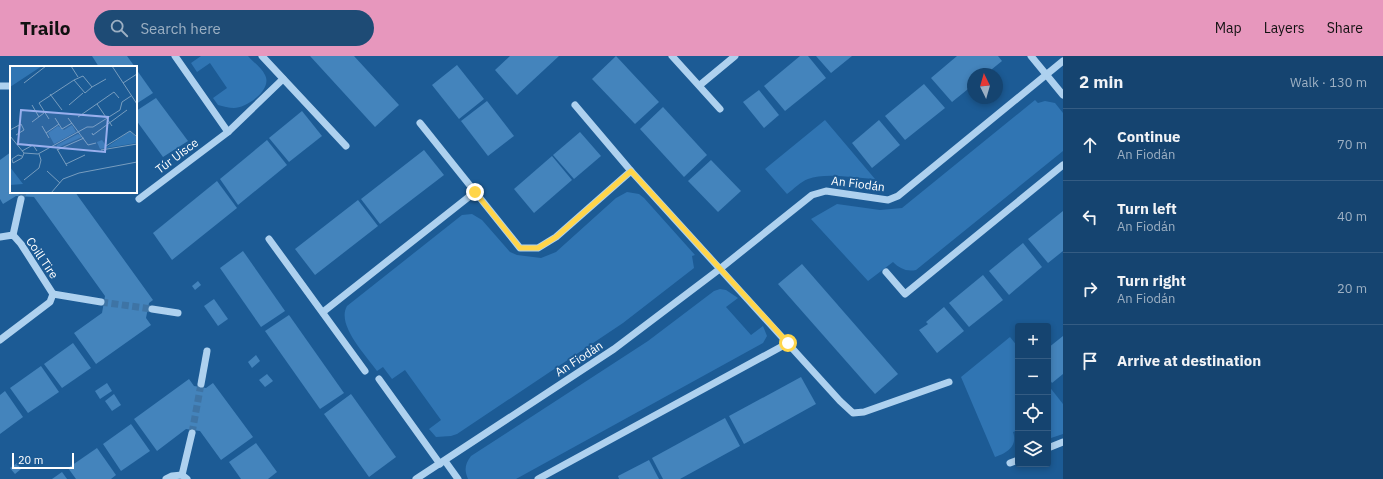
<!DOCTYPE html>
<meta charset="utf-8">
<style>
:root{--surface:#154470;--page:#1e4b75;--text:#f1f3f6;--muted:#9db0c3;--line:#345c83;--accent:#e797bd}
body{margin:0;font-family:"IBM Plex Sans",sans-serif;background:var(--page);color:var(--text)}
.controls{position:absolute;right:12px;bottom:12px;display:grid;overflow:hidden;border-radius:4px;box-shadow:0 2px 6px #0003}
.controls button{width:36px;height:36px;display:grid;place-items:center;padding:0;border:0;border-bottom:1px solid var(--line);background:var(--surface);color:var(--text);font:20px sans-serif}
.compass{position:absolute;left:967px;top:12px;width:36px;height:36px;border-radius:50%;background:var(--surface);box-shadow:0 2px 6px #0003;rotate:355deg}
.scale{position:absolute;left:12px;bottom:10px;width:62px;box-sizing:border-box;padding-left:4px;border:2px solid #fff;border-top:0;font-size:11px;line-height:14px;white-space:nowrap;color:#fff;-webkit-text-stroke:3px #1c5b95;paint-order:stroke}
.stop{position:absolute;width:12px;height:12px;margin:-9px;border:3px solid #ffd54a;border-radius:50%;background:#fff}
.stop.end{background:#ffd54a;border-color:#fff;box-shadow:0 1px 4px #0008}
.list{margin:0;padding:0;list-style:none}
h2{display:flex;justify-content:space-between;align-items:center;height:52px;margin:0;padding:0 16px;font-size:17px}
h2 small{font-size:13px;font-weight:400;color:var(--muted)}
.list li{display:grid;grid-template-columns:26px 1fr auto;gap:12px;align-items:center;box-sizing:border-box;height:72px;padding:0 16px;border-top:1px solid var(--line)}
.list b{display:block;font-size:15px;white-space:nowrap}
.list p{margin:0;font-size:13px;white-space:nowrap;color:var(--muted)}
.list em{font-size:13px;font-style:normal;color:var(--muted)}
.icon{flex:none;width:22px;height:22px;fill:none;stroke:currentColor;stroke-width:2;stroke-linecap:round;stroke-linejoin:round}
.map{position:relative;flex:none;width:1063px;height:423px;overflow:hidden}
header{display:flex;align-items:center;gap:24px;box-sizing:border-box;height:56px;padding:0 20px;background:var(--accent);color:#111}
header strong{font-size:19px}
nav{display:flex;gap:22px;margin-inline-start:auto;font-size:14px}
.search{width:280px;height:36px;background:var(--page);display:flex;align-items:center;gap:10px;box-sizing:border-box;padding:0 14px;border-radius:22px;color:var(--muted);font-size:15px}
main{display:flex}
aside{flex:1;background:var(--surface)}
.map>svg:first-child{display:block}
</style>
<header>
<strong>Trailo</strong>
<div class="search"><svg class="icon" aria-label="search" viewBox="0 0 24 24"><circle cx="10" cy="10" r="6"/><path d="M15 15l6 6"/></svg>Search here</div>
<nav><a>Map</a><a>Layers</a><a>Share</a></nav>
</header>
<main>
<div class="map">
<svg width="1063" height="423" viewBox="0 0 1063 423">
<rect width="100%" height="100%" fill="#1c5b95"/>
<g fill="#3075b3">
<path d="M201,0H248C253,6 262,12 265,19C273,34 246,52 234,52C229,52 223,50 218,49L213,42L227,32L210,7L197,16L191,7Z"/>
<path d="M1035,44L1038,47L1045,45L1055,47L1063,57V95L916,214C906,216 899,212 893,206L868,225L811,163L837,148L880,154L902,152Z"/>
<path d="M825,64L875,123C857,122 825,116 808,123C800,126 794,133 787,138L765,113Z"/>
<path d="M627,136L639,138L644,142L695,199L692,200L694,212L623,267L457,378L451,380L436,381L429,373L441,364L405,314L392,323L383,311L377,315C366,299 336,269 347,250L462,159L472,158L482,164L510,196L517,199L541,202L556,196L616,142Z"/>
<path d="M720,233L726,234L738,242L726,251L751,279L763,270L767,280L763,287L516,423H468C464,414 465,408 471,400L648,285L714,235Z"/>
<path d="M1010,281L1018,291V374L1013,376C1018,390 1007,397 995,401L961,321Z"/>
<polygon points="1048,329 1063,348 1063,378 1048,383"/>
</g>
<g fill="#4484bc">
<polygon points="92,0 127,0 135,11 99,11"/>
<polygon points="310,0 354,0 399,49 375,71"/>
<polygon points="510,0 559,0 517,39 495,14"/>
<polygon points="616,0 659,46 635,68 592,23"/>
<polygon points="800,0 808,0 826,22 785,55 764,30"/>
<polygon points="816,0 852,0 831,17"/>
<polygon points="957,0 998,0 1002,5 986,18 973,18 973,29 952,46 931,22"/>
<polygon points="457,9 484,43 459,63 432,29"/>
<polygon points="136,13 153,37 136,48"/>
<polygon points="924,28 945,52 905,84 885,60"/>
<polygon points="759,34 779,59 764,72 743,46"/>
<polygon points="156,42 188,85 163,101 136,64 136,55"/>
<polygon points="487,45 514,80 488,100 461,65"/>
<polygon points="663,51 707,99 684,121 640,73"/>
<polygon points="302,55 322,80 289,106 269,82"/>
<polygon points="879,64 900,89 872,112 852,87"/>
<polygon points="580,76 601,100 574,123 553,99"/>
<polygon points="267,84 287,109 238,149 220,123"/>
<polygon points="424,94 444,119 380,168 361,143"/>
<polygon points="11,96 11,136 75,136 153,244 149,247 146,262 151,269 96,308 74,277 102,257 105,240 34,141 16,140 3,148 0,143 0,104"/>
<polygon points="552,100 572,124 534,157 514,133"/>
<polygon points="711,104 741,135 718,156 688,125"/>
<polygon points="217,125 237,152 172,204 153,177"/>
<polygon points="358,144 378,170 315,219 295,193"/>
<polygon points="1063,155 1063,195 1048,207 1028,183"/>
<polygon points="1023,187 1042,211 1009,239 989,215"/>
<polygon points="243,195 285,255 261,271 220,212"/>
<polygon points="802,208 898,318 875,338 778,228"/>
<polygon points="983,219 1003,244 969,271 949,247"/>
<polygon points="198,225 201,229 195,234 192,230"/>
<polygon points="214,243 228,263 218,270 204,250"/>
<polygon points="944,251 964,275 937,297 919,274 928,268 926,266"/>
<polygon points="289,259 344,337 320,353 265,275"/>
<polygon points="1063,280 1063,318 1052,327 1048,321 1048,292"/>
<polygon points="73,287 91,312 62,332 44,308"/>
<polygon points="256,299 260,305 252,312 248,306"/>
<polygon points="41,310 59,336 28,357 10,332"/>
<polygon points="267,318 273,325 265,331 259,324"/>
<polygon points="801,321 816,348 744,388 729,360"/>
<polygon points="189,323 194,330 206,332 213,327 253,381 221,404 200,375 186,373 157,395 134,363"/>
<polygon points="107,327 112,335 100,343 95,335"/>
<polygon points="5,335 23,361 0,378 0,339"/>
<polygon points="114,338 121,349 112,355 105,345"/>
<polygon points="351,338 396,401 369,421 324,358"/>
<polygon points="725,362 740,390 680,423 663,423 652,402"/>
<polygon points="131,368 150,395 121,415 103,388"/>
<polygon points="256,387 277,416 268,423 241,423 229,406"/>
<polygon points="97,392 116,419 111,423 76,423 68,412"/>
<polygon points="649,404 659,423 619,423 618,420"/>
<polygon points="17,407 21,413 15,418 10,412"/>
<polygon points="62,416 67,423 52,423"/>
</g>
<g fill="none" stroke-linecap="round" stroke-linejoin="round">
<g stroke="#3e74a5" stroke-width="7" stroke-dasharray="7 3.5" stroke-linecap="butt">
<polyline points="21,143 23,136"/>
<polyline points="101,246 152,253"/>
<polyline points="192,377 201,328"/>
</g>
<g stroke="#aed1ef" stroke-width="7">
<polyline points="175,0 228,76"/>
<polyline points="262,0 346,90"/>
<polyline points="672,0 720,53"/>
<polyline points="1031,0 1063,39"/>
<polyline points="700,29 735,0"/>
<polyline points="0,30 11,30"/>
<polyline points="575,49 631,115 840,345 853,357 864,356 949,326"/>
<polyline points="420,67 520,192 538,192 556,181 631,115"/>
<polyline points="139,143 228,76 283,23"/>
<polyline points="13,179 21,143"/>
<polyline points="0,181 13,179 21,188 53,238 50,246 0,284"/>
<polyline points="269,183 365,315"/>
<polyline points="886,216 905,238 1063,109"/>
<polyline points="53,238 101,246"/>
<polyline points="152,253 178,257"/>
<polyline points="323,256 475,136"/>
<polyline points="379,323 440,408"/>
<polyline points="201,328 207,295"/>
<polyline points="1048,392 1063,386"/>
<polyline points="445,405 458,423"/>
<polyline points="1010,407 1018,404"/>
<polyline points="182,419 192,377"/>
<polyline points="166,423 172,420 182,419 187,423"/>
<polyline points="416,423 614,293 721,212 812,139 826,135 888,144 898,140 1063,5"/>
<polyline points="538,423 788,287"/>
</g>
</g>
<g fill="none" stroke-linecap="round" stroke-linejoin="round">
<polyline stroke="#ffd54a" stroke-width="5" points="475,136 520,192 538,192 556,181 631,115 788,287"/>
</g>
<g text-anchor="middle" stroke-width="4" stroke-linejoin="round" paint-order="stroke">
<g font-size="12" fill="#fff" stroke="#1c5b95">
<text transform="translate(177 100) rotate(-37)" y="4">Túr Uisce</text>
<text transform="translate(858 128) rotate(7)" y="4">An Fiodán</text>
<text transform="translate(42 202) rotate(56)" y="4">Coill Tire</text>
<text transform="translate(579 303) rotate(-33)" y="4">An Fiodán</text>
</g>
</g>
<g transform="translate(10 10)">
<rect width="127" height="127" fill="#1c5b95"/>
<path d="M0,0H32L0,21ZM62,59L66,66L44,78L38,67L48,60L54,64ZM120,65L127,72V77L90,83L87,76L92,74L97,81ZM68,68L72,71L47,82V79ZM0,101L13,118L0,119Z" fill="#3075b3"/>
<path fill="none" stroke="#779dbf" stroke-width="1" d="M61,0L68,11M102,0L127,38M73,10L82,21L75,27L64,14ZM14,17L36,0M113,17L127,8V5M82,21L96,13M40,28L52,44M87,38L102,60M22,39L29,51M59,39L73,27M68,51L104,26L109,32M45,52L52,63L62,57M58,52L78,79L86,77M39,53L29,37L64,14M22,56L34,47M32,60L39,72M0,64L11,58L14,64L6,69M36,67L49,58M82,67L83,69L117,44M0,70L14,87L28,88L77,61H83L110,44L112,36L121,30M96,80L120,65L127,71M47,83L57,100M47,84L74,72M91,84L127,78M12,85L23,79L27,85M12,90L8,89L2,93L3,97L12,92L14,87M56,98L75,89M37,105L50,117M14,114L29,102L31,94L29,88M41,127L53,113L69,107L127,96"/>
<path fill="#99afed" fill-opacity="0.15" stroke="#99afed" stroke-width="2" d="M11,44L98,51L95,86L8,78Z"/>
<rect width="127" height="127" fill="none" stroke="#fff" stroke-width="2"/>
</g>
</svg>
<div class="controls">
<button>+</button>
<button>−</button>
<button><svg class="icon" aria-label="locate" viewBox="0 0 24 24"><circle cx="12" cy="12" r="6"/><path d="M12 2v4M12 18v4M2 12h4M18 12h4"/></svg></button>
<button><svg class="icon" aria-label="layers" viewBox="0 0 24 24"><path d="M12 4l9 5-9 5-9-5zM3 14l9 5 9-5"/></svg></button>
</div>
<svg class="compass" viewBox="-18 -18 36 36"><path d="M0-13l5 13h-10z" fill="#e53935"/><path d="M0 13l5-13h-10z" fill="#9db0c3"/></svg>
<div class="scale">20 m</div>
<div class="stop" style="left:788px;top:287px"></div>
<div class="stop end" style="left:475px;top:136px"></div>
</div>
<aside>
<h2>2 min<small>Walk · 130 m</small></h2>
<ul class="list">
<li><svg class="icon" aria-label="ahead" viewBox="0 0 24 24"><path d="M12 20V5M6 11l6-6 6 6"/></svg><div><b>Continue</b><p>An Fiodán</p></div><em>70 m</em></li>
<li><svg class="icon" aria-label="left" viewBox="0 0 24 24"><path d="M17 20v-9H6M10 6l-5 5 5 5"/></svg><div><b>Turn left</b><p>An Fiodán</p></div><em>40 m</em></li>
<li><svg class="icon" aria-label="right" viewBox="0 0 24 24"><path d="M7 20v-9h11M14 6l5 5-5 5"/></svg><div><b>Turn right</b><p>An Fiodán</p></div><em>20 m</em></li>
<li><svg class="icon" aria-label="arrive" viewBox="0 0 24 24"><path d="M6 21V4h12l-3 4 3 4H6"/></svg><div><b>Arrive at destination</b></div></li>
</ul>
</aside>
</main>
